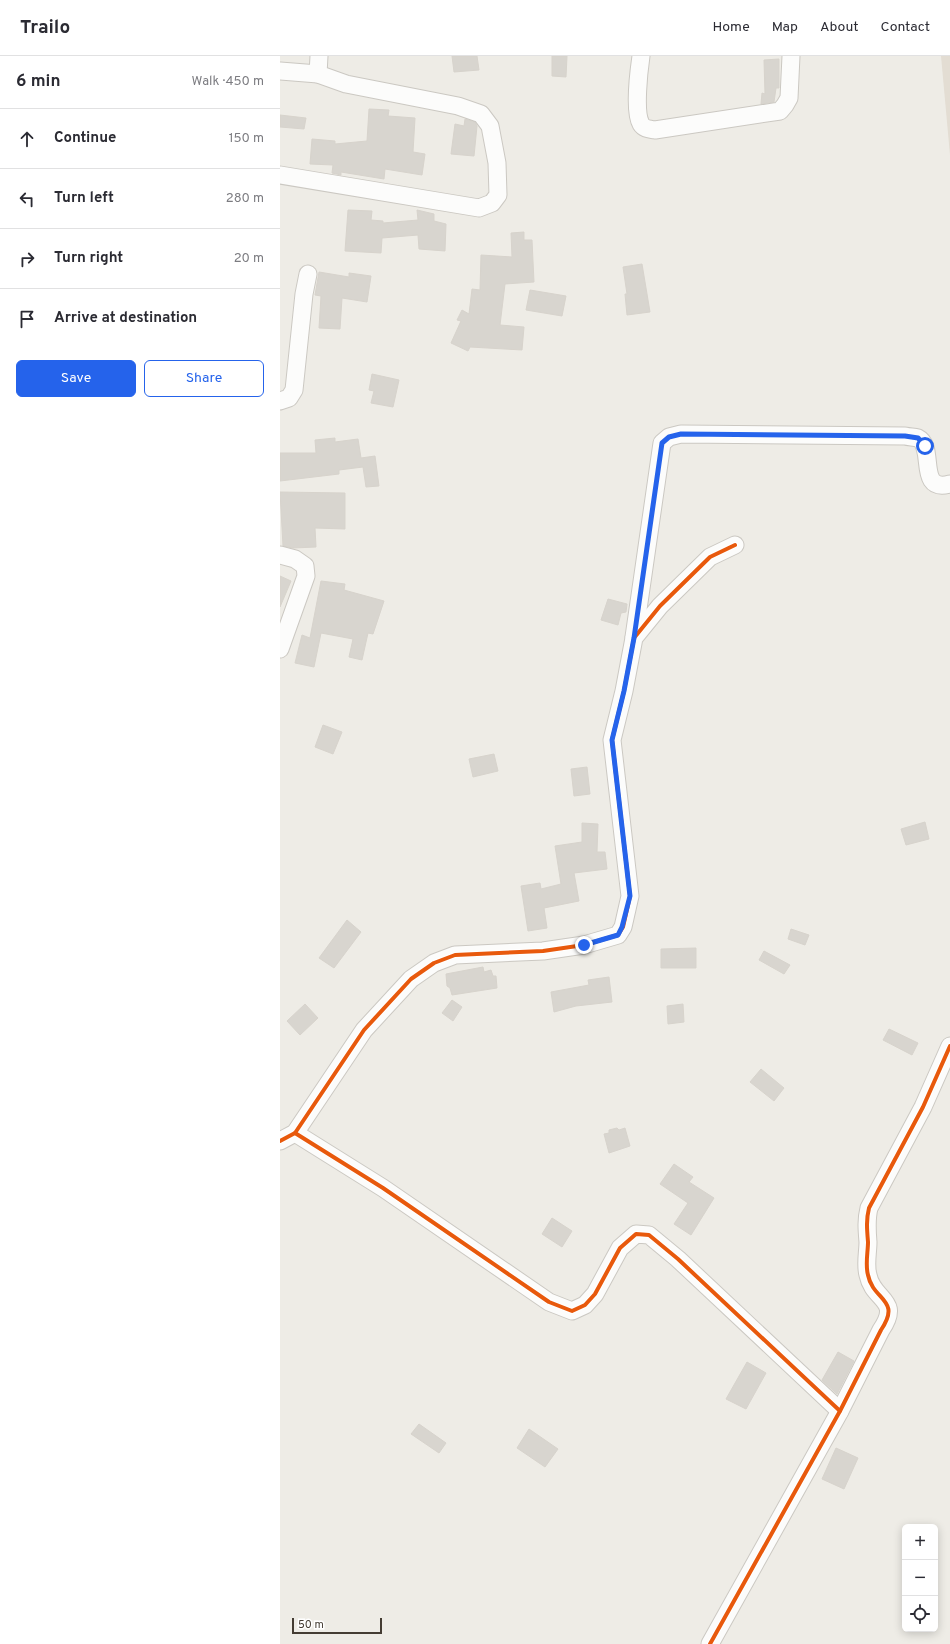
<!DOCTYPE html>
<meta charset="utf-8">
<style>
:root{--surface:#fff;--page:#f2f2f3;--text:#2b2b33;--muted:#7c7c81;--line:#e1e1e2;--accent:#2563eb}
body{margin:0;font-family:Overpass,sans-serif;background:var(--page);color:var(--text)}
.controls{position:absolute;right:12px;bottom:12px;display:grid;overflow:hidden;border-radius:6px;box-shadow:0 2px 10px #0003}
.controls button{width:36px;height:36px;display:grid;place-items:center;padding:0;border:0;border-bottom:1px solid var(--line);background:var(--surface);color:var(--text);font:20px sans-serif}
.scale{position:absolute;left:12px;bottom:10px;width:90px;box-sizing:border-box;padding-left:4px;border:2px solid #443c33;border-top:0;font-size:11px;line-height:14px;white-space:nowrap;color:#443c33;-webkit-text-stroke:3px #fff;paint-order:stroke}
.stop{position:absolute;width:12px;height:12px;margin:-9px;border:3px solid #2563eb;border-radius:50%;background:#fff}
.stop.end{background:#2563eb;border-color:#fff;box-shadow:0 1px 4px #0008}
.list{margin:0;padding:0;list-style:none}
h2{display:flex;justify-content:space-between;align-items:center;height:52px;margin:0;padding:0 16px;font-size:17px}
h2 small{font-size:13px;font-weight:400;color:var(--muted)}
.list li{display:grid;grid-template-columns:26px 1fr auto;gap:12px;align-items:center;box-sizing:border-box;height:60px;padding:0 16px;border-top:1px solid var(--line)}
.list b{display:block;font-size:15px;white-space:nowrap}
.list em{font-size:13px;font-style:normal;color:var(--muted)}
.actions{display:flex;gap:8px;padding:12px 16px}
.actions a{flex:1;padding:9px 0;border:1px solid var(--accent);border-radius:6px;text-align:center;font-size:14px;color:var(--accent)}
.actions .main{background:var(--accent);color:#fff}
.icon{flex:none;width:22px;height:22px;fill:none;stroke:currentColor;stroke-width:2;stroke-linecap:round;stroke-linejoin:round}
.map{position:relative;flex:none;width:670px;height:1588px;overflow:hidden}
header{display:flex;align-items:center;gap:24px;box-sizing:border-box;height:56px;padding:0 20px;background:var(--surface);border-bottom:1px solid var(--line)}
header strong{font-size:19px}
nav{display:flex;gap:22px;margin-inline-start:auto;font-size:14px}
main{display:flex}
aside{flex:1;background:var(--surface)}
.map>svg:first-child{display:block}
</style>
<header>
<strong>Trailo</strong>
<nav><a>Home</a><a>Map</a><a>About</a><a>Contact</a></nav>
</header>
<main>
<aside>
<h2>6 min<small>Walk · 450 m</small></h2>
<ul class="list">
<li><svg class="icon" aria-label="ahead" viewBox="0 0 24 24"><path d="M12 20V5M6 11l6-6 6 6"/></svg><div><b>Continue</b></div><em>150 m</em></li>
<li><svg class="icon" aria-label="left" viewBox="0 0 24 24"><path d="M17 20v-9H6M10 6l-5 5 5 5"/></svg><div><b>Turn left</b></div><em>280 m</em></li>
<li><svg class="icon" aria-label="right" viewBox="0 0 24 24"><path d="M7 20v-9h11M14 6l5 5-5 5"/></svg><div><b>Turn right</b></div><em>20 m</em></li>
<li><svg class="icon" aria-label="arrive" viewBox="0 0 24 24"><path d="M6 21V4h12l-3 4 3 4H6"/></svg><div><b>Arrive at destination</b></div></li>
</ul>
<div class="actions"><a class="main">Save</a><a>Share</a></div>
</aside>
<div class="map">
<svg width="670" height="1588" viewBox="0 0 670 1588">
<rect width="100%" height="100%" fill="#eeece6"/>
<polygon fill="#e3ddd3" points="661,0 670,0 670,99"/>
<g fill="#d8d5cf" stroke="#d7d3cc">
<polygon points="172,0 197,0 199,14 174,16"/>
<polygon points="272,0 287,0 286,21 272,20"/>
<polygon points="499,3 499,32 496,32 494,46 481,48 482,37 485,38 484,4"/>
<polygon points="89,53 109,54 108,60 135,62 133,96 145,98 142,119 105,113 104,123 61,116 61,119 52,117 53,109 30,108 32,83 55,85 55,88 87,85"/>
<polygon points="0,59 26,62 24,73 0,71"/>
<polygon points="185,63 195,66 197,70 194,100 171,98 175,68 184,70"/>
<polygon points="68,154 92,155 91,164 103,165 103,167 138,164 137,154 154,158 154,165 166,168 165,195 139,193 138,179 102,182 101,197 65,195"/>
<polygon points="244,176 244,184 252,184 254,226 225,228 220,269 244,271 242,294 190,291 188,295 171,287 181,265 177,264 182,254 189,258 192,233 200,234 201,199 232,201 231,177"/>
<polygon points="362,208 370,256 347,259 345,238 347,238 343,211"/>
<polygon points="39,216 69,221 69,217 91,220 87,246 62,242 60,273 39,272 41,240 35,239"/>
<polygon points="250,234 286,240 282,260 246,254"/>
<polygon points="92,318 119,324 113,351 91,347 94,335 89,334"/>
<polygon points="55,382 55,386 78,383 81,402 95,400 99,430 86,431 83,411 59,414 59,418 0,425 0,397 36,397 35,384"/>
<polygon points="0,436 65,437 65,473 35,472 36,491 13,492 3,490"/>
<polygon points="0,520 11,525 0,551"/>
<polygon points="41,525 65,528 64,534 104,545 93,578 88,577 82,604 69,601 73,583 41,577 34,611 15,607 22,579 30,582"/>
<polygon points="328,543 347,548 346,556 341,557 338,569 321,564"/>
<polygon points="43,669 62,676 53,698 35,691"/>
<polygon points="214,698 218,715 193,721 189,703"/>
<polygon points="307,711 310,738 294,740 291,713"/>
<polygon points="645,766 649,783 626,789 621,773"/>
<polygon points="302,767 318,768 317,796 325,796 327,813 294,817 299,845 264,852 267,872 248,875 241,830 260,827 261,833 281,828 275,790 302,786"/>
<polygon points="67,864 81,876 54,912 39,902"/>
<polygon points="511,873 529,879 525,889 508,883"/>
<polygon points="416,892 416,912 381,912 381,893"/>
<polygon points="484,895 510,909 504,918 479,904"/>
<polygon points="203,911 204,916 211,914 213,920 216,920 217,932 172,939 170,932 167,930 166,918"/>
<polygon points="329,921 332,946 296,950 274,956 271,936 309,929 308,924"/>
<polygon points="172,944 182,951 173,965 162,957"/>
<polygon points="25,948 38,962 20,979 7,965"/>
<polygon points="403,948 404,966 388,968 387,950"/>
<polygon points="609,973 638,987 632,999 603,984"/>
<polygon points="481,1013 504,1032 494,1045 470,1026"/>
<polygon points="337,1072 339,1074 345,1072 350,1090 329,1097 324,1078 329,1077 329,1074"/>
<polygon points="394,1108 413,1121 409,1126 434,1142 411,1179 394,1168 408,1147 380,1128"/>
<polygon points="272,1162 292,1175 282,1191 262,1178"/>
<polygon points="558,1296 574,1305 557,1338 542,1324"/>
<polygon points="467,1306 486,1317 466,1353 446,1343"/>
<polygon points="139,1368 166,1387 159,1397 131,1378"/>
<polygon points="249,1373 278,1393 265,1411 237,1392"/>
<polygon points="556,1392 578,1402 564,1433 542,1423"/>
</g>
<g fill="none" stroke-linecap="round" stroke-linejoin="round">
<g stroke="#cbc8c2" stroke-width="19">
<g id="minor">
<path d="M361,0C359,14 354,56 361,68C364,73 370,73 375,74L500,55L505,49L509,42L511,0"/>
<polyline points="0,15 38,18 66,28 178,50 201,58 210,70 217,107 218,139 212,147 199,152 0,119"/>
<polyline points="38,18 39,0"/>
<polyline points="0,345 9,342 14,334 24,238 28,218"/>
<polyline points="0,499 15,503 25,510 26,520 0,593"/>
<path d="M354,581L382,387L389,381L401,378L625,380C629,381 634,381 638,382C656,391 636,437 670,428"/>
<polyline points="15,1077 103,1132 269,1246 292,1255 305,1249 315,1238 340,1192 356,1178 369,1179 398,1203 560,1355"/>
<polyline points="0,1085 15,1077 84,974 131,923 154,907 175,899 263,895 304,889 338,879 343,871 350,840 332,684 344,635 354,582 380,550 430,501 455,489"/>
<path d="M430,1588L560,1355L601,1274C622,1243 593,1245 588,1219C585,1209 588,1196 588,1186C587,1174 586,1164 589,1152L643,1051L670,990"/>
</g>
</g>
<use href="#minor" stroke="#fcfcfb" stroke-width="17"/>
<g stroke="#fff" stroke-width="6">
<g id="cycleway">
<polyline points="15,1077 103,1132 269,1246 292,1255 305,1249 315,1238 340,1192 356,1178 369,1179 398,1203 560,1355"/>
<polyline points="0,1085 15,1077 84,974 131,923 154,907 175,899 263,895 304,889 338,879 343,871 350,840 332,684 344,635 354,582 380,550 430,501 455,489"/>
<path d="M430,1588L560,1355L601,1274C622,1243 593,1245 588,1219C585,1209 588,1196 588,1186C587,1174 586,1164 589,1152L643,1051L670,990"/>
</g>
</g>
<use href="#cycleway" stroke="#e8590c" stroke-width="4"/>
</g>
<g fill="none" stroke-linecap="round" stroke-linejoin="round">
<polyline stroke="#2563eb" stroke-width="5" points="304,889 338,879 342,871 350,840 332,684 344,635 354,582 382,387 389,381 401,378 625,380 638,382 645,390"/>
</g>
</svg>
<div class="controls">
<button>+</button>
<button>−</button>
<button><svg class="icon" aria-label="locate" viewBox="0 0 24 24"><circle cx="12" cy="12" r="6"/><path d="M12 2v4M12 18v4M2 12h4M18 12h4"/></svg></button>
</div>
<div class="scale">50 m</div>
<div class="stop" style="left:645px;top:390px"></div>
<div class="stop end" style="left:304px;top:889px"></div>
</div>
</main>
